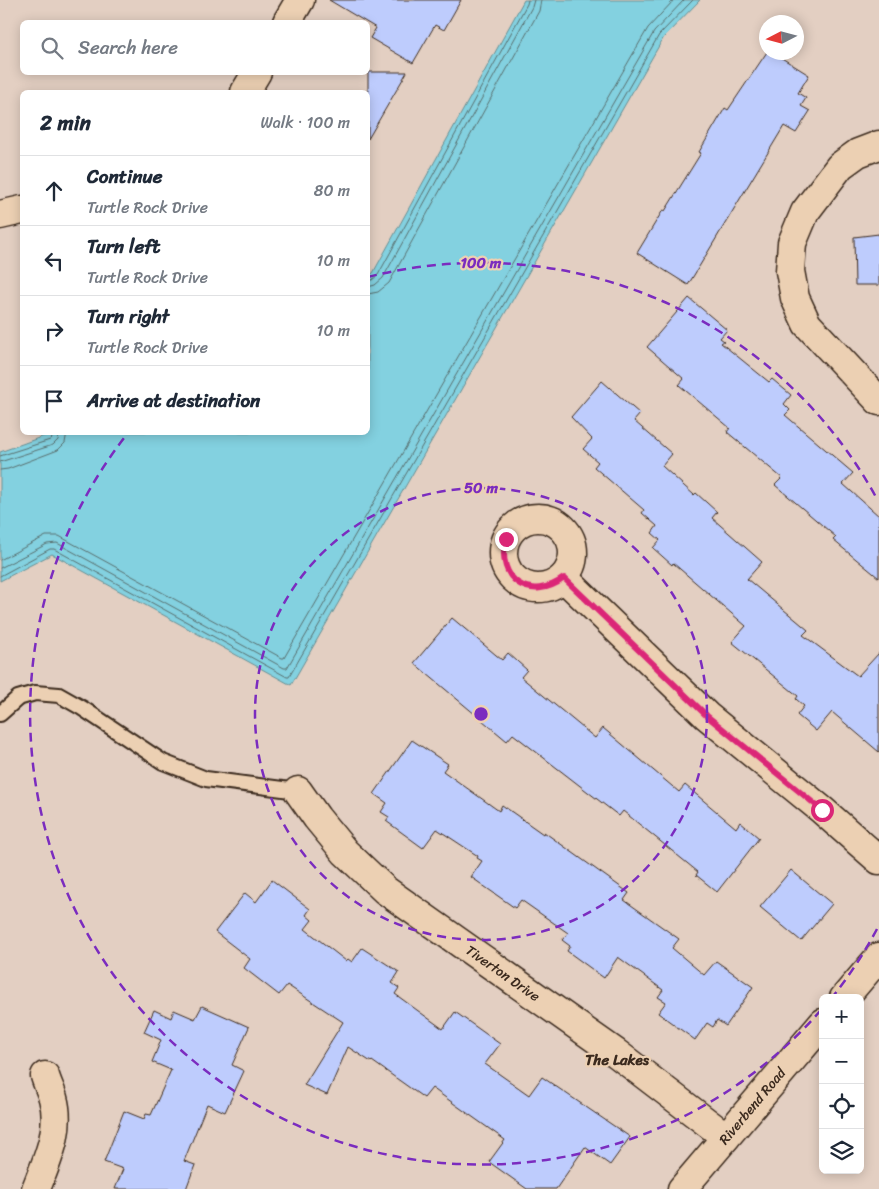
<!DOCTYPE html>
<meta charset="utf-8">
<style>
:root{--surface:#fff;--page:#f2f2f3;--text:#1f2937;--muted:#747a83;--line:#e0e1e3}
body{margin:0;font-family:Sriracha,sans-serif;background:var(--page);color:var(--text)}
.controls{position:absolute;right:15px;bottom:15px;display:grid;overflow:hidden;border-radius:8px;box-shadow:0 2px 12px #0003}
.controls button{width:45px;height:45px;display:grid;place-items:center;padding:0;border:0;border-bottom:1px solid var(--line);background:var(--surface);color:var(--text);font:25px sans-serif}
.compass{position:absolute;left:759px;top:15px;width:45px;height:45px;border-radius:50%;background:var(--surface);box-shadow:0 2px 12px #0003;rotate:264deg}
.stop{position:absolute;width:15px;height:15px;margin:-11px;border:4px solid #db2777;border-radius:50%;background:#fff}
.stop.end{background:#db2777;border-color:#fff;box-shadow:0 1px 5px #0008}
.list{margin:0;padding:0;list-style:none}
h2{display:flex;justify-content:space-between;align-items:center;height:65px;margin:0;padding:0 20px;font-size:21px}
h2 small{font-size:16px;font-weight:400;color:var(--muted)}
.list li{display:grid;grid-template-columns:32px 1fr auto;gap:15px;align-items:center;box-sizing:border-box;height:70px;padding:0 20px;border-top:1px solid var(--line)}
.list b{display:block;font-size:19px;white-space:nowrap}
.list p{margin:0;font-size:16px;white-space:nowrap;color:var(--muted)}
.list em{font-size:16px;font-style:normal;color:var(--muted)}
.icon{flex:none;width:28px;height:28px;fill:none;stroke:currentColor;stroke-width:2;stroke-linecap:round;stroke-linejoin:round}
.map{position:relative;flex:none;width:879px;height:1189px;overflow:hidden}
.search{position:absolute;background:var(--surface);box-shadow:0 2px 12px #0003;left:20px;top:20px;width:350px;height:55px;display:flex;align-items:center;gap:12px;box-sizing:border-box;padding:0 18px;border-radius:8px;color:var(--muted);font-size:19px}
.panel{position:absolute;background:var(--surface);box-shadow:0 2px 12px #0003;left:20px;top:90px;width:350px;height:345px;border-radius:8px}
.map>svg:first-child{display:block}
</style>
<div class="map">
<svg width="879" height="1189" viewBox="0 0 879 1189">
<rect width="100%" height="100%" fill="#e3cfc2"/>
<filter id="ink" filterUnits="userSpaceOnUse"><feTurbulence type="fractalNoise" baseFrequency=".02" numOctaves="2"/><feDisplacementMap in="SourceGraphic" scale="10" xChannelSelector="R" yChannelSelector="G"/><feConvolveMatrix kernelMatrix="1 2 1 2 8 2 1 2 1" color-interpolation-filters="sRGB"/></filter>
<g filter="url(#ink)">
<polygon fill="#83d1e0" stroke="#668e92" points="524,0 700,0 664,37 291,685 52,554 0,581 0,452 55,432 368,432 368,277 373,273"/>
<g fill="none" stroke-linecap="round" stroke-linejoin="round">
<g stroke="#586d6c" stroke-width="1">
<polyline points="368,280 372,280 378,275 527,4 528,0"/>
<polyline points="368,287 375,285 383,278 532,7 534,0"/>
<polyline points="368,294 378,292 389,283 539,11 541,0"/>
<polyline points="0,456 50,440 53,437 54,432"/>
<polyline points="0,462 53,445 58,440 60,432"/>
<polyline points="0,470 8,469 58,450 65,443 67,432"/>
<polyline points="0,560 46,536 59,536 282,658 284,658 648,28 674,0"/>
<polyline points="0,568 47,544 57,543 284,668 287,668 654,32 684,0"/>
<polyline points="0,576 50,549 54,549 287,677 289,677 659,35 693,0"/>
</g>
</g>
<g fill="#beccfd" stroke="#3b2a1e">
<polygon points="329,0 461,0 444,30 435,25 413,63 370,38 376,28"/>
<polygon points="767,52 772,52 809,75 798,93 806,98 801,106 810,111 796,133 784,126 688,285 637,253 663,210 665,211 701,153 699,152 725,108 728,110"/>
<polygon points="368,72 407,72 368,139"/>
<polygon points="879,234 879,285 855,285 854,237"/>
<polygon points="689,298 727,330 720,338 724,341 721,343 769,382 772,379 791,395 784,404 790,410 785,415 853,473 843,484 879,516 879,578 833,540 836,537 775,485 782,478 727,432 730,428 679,385 684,379 647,347"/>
<polygon points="602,381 640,414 634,421 672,454 662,466 694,495 696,493 717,512 712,518 762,562 747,579 808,630 803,635 858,676 879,653 879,752 832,712 816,731 797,715 804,706 796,699 798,696 732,642 746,626 673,563 672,565 653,548 660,540 652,533 657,526 642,513 644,510 594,467 598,462 583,449 592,439 571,417"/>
<polygon points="452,618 502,660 508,653 527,670 521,677 595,738 603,728 679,792 685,785 736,828 740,822 759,838 717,892 696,875 698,872 623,811 619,816 513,734 507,741 414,663"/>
<polygon points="412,740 448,764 443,771 499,811 502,805 543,834 544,832 629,893 624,900 679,939 672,948 704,975 716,961 753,987 726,1026 717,1020 713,1027 707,1023 695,1040 658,1013 666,1002 658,997 663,990 618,957 604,978 567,951 570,946 562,940 568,933 521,900 515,908 471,877 482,861 477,858 478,856 437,829 423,848 386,821 389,817 381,812 387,803 374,794"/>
<polygon points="791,870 832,904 801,941 760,907"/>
<polygon points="272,880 310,909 306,915 312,920 305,929 346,961 348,959 352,962 362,948 399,972 392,983 399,988 395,994 443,1029 455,1012 500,1044 485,1064 529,1095 542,1077 630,1137 610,1165 585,1147 556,1189 527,1189 489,1162 505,1140 432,1088 424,1098 372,1061 371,1062 348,1047 327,1095 304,1085 343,1022 287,985 279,995 244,968 250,959 215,932 245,893 256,902"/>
<polygon points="202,1006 249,1027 232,1065 244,1071 225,1112 207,1104 184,1161 195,1165 186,1189 115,1189 123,1169 104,1162 124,1111 144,1119 146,1114 151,1115 171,1070 152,1062 161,1040 144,1032 154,1010 171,1018 174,1010 195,1019"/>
</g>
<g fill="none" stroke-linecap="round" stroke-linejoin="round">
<g stroke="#3b2a1e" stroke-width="18">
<polyline id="service" points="0,714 18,698 35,693 59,695 82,708 163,762 206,779 298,791"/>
</g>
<g stroke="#3b2a1e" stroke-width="31">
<g id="minor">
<polyline points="287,22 300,0"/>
<polyline points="245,92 257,72"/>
<polyline points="879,145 858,153 840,166 805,212 792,243 790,271 795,298 807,324 879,401"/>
<polyline points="0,215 22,210"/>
<circle cx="538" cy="553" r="35"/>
<polyline points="564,578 707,716 822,810 879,860"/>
<polyline points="298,791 317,818 345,852 385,890 616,1053 726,1137"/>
<path d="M36,1189C47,1160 62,1130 53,1098C51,1091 47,1083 45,1076"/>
</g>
</g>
<g stroke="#3b2a1e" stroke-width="31">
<g id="tertiary">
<polyline points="844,998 879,957"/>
<polyline points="682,1189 823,1023"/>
</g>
</g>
<use href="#service" stroke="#ecd0b3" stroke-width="14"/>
<use href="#minor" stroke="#ecd0b3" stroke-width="28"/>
<use href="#tertiary" stroke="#ecd0b3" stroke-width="28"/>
</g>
</g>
<g fill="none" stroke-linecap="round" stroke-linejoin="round" filter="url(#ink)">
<path stroke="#db2777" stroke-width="6" d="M506,539C495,580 531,603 564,578L707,716L822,810"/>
</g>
<g fill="none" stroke="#7b2cbf" stroke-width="2.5" stroke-dasharray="9 6">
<circle cx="481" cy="714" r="226"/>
<path d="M877 929A451 451 0 0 1 834 995M821 1010A451 451 0 0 1 128 433M368 277A451 451 0 0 1 877 499"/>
</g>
<g text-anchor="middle" stroke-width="4.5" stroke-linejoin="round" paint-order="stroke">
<g font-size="14" fill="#3b2a1e" stroke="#ecd0b3">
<text transform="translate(503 973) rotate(35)" y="5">Tiverton Drive</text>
<text transform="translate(752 1106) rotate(-50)" y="5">Riverbend Road</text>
</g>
<g font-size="15" font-weight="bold" fill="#3b2a1e" stroke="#ecd0b3">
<text x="617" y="1065">The Lakes</text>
</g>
</g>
<circle cx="481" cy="714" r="8" fill="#7b2cbf" stroke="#ecd0b3" stroke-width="2.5"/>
<g font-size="15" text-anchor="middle" font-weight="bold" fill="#7b2cbf" stroke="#ecd0b3" stroke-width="4.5" stroke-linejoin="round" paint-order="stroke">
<text x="481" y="268">100 m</text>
<text x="481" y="493">50 m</text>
</g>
</svg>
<div class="controls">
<button>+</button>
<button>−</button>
<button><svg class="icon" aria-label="locate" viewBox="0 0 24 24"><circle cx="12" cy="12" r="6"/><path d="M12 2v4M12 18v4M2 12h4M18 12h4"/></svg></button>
<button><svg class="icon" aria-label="layers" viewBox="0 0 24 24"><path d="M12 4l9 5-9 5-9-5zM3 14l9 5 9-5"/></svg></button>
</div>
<svg class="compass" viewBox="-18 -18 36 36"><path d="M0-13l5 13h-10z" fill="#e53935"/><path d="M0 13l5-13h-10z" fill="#747a83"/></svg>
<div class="stop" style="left:822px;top:810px"></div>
<div class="stop end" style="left:506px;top:539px"></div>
<div class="search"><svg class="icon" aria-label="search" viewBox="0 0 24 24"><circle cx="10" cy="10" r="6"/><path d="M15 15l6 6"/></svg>Search here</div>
<section class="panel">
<h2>2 min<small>Walk · 100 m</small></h2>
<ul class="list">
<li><svg class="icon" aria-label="ahead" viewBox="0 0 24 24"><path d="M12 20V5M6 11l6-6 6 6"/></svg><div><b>Continue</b><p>Turtle Rock Drive</p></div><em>80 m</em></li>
<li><svg class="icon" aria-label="left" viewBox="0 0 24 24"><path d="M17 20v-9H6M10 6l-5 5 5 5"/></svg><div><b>Turn left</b><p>Turtle Rock Drive</p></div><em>10 m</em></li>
<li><svg class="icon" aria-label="right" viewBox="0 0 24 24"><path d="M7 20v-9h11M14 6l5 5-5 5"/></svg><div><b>Turn right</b><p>Turtle Rock Drive</p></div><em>10 m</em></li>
<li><svg class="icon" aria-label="arrive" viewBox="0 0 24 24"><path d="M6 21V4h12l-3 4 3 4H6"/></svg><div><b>Arrive at destination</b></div></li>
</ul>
</section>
</div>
